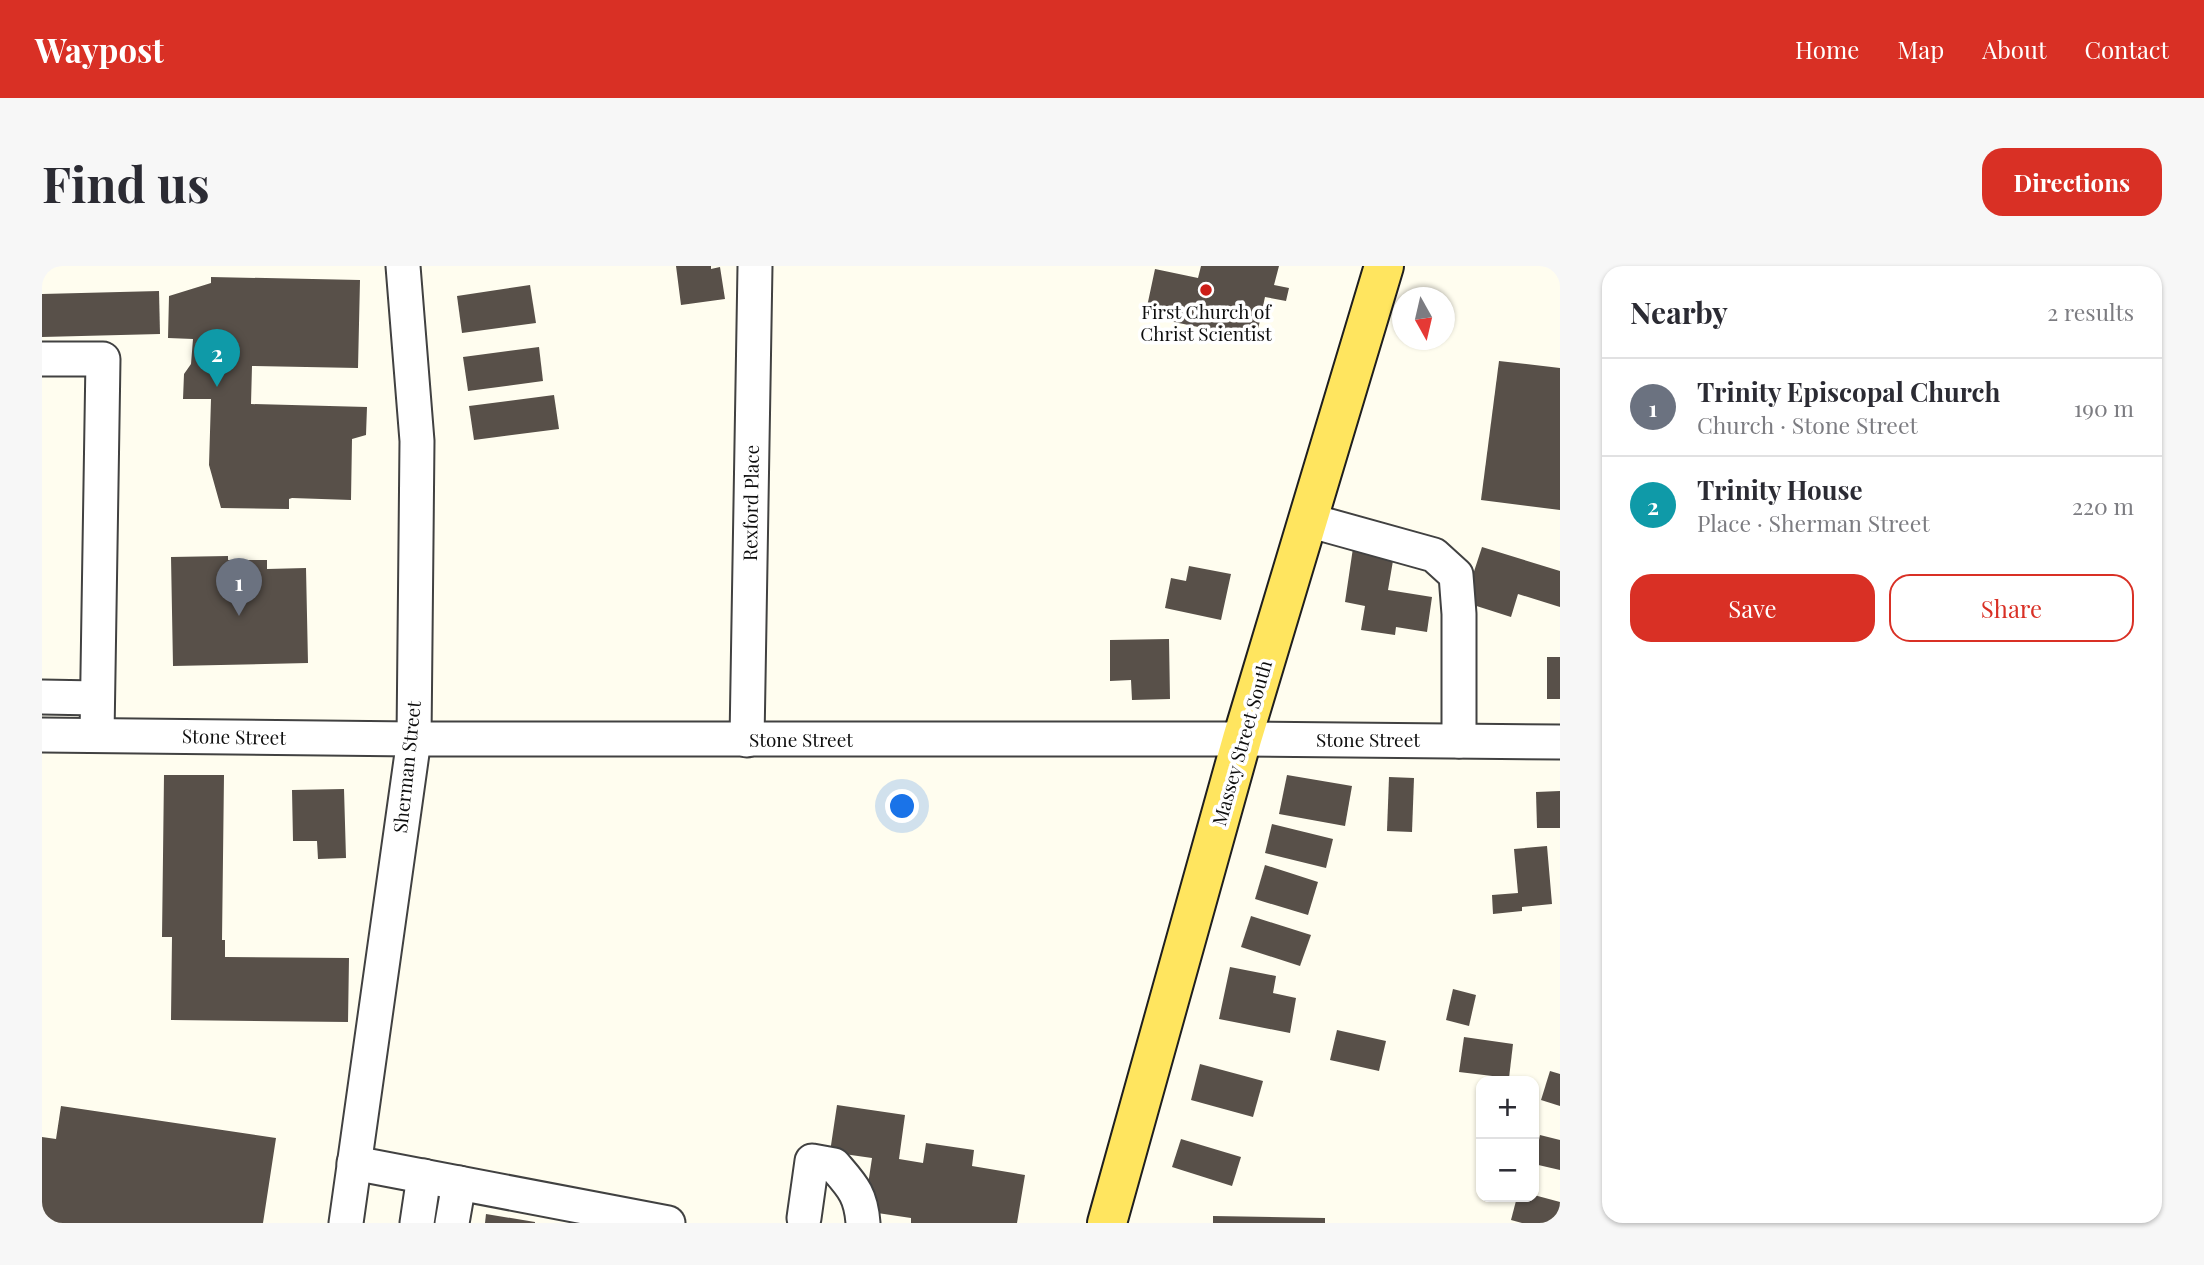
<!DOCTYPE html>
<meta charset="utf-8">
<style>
:root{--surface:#fff;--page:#f7f7f7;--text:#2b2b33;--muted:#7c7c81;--line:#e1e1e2;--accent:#d93025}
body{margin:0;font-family:"Playfair Display",serif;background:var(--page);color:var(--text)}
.controls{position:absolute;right:21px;bottom:21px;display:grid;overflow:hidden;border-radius:14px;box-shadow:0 2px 5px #0004}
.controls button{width:63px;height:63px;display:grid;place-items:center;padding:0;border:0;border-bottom:2px solid var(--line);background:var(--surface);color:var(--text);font:35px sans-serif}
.compass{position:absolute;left:1350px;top:21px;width:63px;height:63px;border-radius:50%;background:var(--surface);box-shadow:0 2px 5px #0004;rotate:172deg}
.you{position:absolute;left:861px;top:541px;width:24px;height:24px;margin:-18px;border:5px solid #fff;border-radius:50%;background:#1a73e8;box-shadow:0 0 0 10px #1a73e833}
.badge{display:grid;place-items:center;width:46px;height:46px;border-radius:50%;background:var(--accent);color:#fff;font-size:23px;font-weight:700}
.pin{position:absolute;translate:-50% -58px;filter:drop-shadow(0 2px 4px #0008)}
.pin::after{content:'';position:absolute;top:37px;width:24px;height:21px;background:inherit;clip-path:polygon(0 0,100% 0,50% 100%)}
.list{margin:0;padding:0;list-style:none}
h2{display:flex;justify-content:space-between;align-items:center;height:91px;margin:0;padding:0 28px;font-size:30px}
h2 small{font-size:23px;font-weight:400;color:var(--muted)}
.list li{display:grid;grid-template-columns:46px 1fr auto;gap:21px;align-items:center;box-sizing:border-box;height:98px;padding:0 28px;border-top:2px solid var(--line)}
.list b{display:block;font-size:26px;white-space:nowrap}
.list p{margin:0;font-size:23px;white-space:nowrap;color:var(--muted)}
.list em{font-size:23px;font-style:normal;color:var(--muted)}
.actions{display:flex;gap:14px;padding:21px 28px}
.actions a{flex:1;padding:16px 0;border:2px solid var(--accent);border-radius:21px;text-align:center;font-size:24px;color:var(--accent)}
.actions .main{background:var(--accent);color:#fff}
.map{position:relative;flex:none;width:1518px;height:957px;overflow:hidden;border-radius:21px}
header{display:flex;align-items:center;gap:42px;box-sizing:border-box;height:98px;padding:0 35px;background:var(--accent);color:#fff}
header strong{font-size:33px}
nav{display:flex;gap:38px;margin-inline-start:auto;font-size:24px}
.intro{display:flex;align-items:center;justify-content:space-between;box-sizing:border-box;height:168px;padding:0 42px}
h1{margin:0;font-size:49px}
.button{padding:18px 32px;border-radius:21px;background:var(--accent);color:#fff;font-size:24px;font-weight:700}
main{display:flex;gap:42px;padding:0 42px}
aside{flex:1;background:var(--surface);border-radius:21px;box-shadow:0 2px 5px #0004}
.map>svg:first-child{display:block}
</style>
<header>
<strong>Waypost</strong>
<nav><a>Home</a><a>Map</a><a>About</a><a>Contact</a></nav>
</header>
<div class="intro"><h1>Find us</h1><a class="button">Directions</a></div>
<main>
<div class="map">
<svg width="1518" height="957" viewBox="0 0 1518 957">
<rect width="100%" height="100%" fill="#fffdef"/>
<g fill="#585049">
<polygon points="634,0 669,0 669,3 678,1 683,33 639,39"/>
<polygon points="1159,0 1237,0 1232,19 1247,22 1244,35 1223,31 1214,73 1103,50 1113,3 1156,12"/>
<polygon points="169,11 318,14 316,102 210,100 209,138 325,141 324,169 310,173 309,234 250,232 247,233 247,243 179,242 167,199 169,133 141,133 142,108 149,98 151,73 126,72 127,30 169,17"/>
<polygon points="488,19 494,57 420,67 415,30"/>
<polygon points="117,25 118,68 0,71 0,28"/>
<polygon points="497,81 501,115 426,125 421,91"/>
<polygon points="1457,95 1518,102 1518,244 1439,234"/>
<polygon points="512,129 517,163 432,174 427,140"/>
<polygon points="1440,281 1518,305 1518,341 1476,328 1469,351 1422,336"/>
<polygon points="1311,282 1352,289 1346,324 1390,331 1385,366 1354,361 1353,369 1319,364 1323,340 1303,336"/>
<polygon points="186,290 186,294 225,294 225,303 264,302 266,397 131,400 129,291"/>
<polygon points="1147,300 1189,308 1179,354 1123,342 1129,312 1144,315"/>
<polygon points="1127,373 1128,433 1090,434 1089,414 1068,415 1068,374"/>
<rect x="1505" y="391" width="13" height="42"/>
<polygon points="122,509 182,509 180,674 183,674 183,691 307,692 306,756 129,754 130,671 120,671"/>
<polygon points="1245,509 1310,520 1303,560 1237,548"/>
<polygon points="1347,511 1372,512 1370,566 1345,565"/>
<polygon points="302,523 304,592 276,593 275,575 251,575 250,524"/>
<polygon points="1518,525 1518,562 1495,562 1494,526"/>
<polygon points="1230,558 1291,573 1284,602 1223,587"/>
<polygon points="1505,580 1510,638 1480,641 1480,645 1451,648 1450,629 1476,627 1472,583"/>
<polygon points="1223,599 1276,616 1266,649 1213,633"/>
<polygon points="1209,650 1269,669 1258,700 1199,681"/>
<polygon points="1188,701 1234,710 1231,727 1254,732 1248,767 1177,753"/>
<polygon points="1411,723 1434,729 1427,760 1404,754"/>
<polygon points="1295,764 1344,775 1337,805 1288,794"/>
<polygon points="1422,771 1471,778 1467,812 1417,806"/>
<polygon points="1158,798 1221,815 1211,851 1149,834"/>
<polygon points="1508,805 1518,808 1518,840 1499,834"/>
<polygon points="795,839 863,849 857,893 881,897 884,877 932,884 930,900 983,909 975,957 869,957 869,952 822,945 830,892 788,886"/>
<polygon points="19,840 234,872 221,957 0,957 0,871 14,873"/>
<polygon points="1498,869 1518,874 1518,904 1492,898"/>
<polygon points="1139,873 1199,891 1190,920 1130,901"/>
<polygon points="1492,929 1518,936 1518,957 1480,957 1469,954 1475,931"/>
<polygon points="444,948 493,956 493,957 443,957"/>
<polygon points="1171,950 1283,952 1283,957 1171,957"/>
</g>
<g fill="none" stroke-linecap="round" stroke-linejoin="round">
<g stroke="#414141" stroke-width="37">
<g id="minor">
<polyline points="0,93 61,93 55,469"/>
<polyline points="1266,254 1392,289 1414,309 1417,348 1417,475"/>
<polyline points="0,431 55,432"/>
<polyline points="0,469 372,473 1200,473 1518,476"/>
<polyline points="705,474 713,0"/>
<polyline points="312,897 626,957"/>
<path d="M762,952L770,895L792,899C810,920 819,928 821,957"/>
<polyline points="304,957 372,473 375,175 361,0"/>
<polyline points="375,957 382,910"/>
<polyline points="410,957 417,917"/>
</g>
</g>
<g stroke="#1f1f1f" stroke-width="42">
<polyline id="major" points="1065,957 1200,473 1342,0"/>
</g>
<use href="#minor" stroke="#fff" stroke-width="33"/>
<use href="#major" stroke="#ffe55f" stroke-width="38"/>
</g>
<circle fill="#cc1e18" stroke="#fff" stroke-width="2.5" cx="1164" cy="24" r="7"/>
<g text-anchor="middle" stroke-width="7" stroke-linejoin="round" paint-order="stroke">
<g font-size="19" fill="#0e0e0e" stroke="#fff">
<text x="1164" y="53">First Church of<tspan x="1164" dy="22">Christ Scientist</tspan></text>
</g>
<g font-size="19" fill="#0e0e0e" stroke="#fff">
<text transform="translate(709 237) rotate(-89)" y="7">Rexford Place</text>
<text transform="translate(192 471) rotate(1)" y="7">Stone Street</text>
<text x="759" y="481">Stone Street</text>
<text x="1326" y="481">Stone Street</text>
<text transform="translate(1200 477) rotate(-74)" y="7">Massey Street South</text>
<text transform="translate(365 501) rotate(-84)" y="7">Sherman Street</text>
</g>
</g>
</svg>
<div class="controls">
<button>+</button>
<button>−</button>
</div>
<svg class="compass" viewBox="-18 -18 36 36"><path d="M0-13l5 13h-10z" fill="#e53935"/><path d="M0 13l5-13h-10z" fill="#7c7c81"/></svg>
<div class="you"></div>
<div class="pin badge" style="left:197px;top:350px;background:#6b7280">1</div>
<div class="pin badge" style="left:175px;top:121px;background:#0f9aa8">2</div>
</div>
<aside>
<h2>Nearby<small>2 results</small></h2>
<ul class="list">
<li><span class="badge" style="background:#6b7280">1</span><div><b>Trinity Episcopal Church</b><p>Church · Stone Street</p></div><em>190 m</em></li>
<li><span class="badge" style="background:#0f9aa8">2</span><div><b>Trinity House</b><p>Place · Sherman Street</p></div><em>220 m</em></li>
</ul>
<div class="actions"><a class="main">Save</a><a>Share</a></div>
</aside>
</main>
